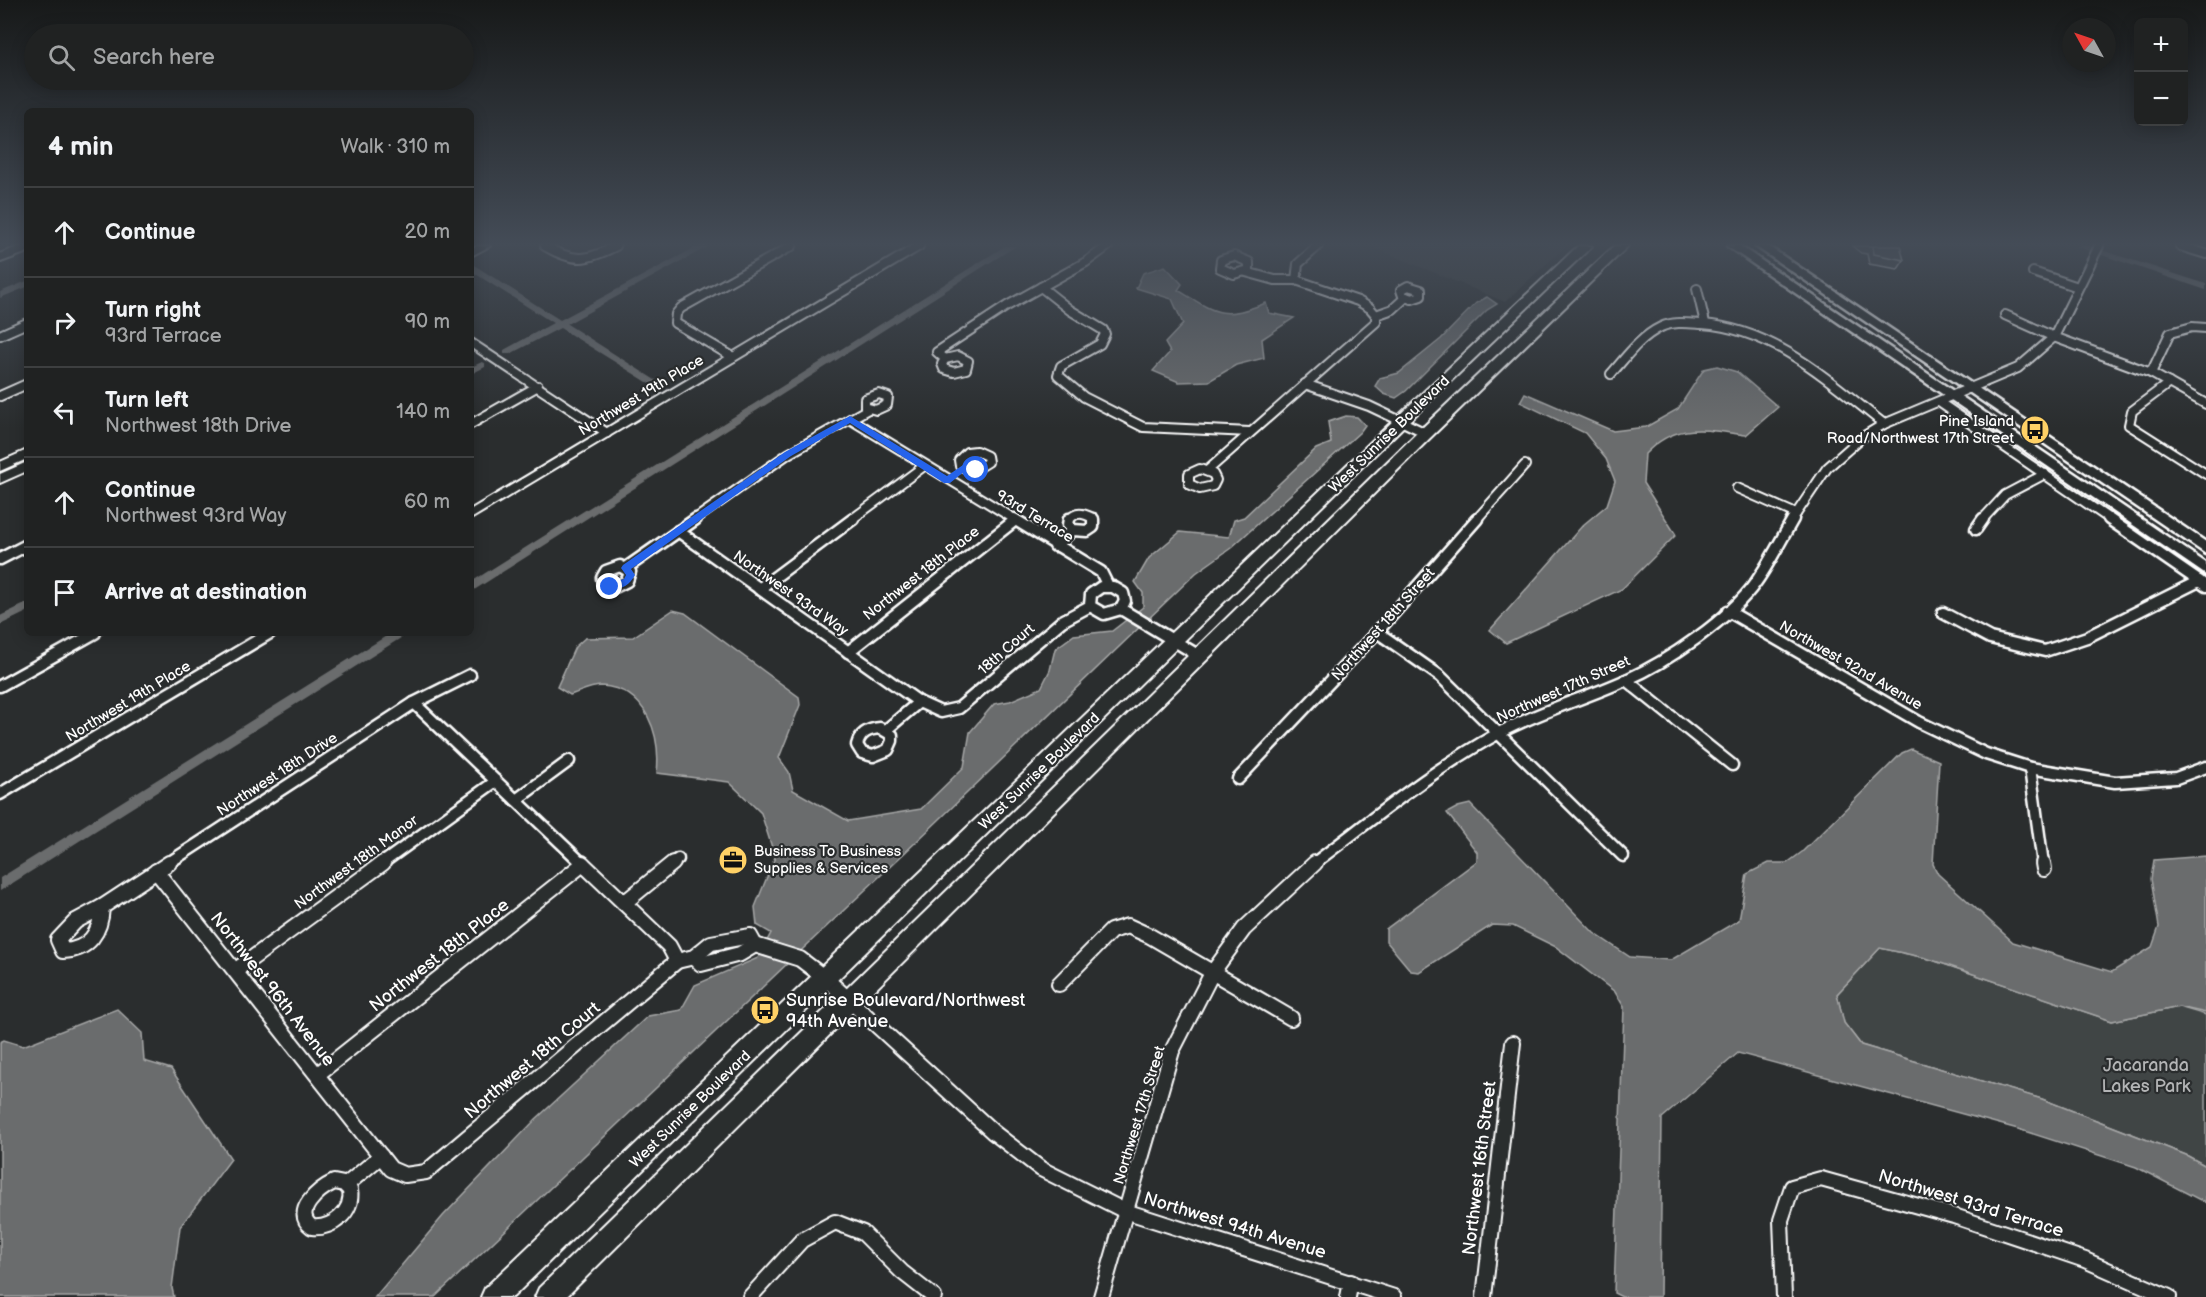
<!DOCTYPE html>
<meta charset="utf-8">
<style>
:root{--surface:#202222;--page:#2d2f2f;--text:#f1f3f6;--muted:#a2a4a5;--line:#3d3f40}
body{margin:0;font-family:"Balsamiq Sans",sans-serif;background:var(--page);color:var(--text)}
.controls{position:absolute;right:18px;top:18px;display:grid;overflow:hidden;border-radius:9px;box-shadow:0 3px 15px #0003}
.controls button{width:54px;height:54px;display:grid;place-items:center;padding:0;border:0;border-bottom:2px solid var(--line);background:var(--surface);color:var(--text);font:30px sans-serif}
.compass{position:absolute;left:2062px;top:18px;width:54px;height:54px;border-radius:50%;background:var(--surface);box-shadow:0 3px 15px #0003;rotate:310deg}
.stop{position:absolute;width:18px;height:18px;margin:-14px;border:4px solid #2563eb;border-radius:50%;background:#fff}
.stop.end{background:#2563eb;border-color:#fff;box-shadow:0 2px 6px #0008}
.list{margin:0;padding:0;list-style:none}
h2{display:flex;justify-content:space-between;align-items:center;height:78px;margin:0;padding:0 24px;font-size:26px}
h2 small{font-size:20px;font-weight:400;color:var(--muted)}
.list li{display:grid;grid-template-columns:39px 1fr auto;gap:18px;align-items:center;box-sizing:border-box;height:90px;padding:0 24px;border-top:2px solid var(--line)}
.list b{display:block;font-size:22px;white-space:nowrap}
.list p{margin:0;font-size:20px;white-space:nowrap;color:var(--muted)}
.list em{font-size:20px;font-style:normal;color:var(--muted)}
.icon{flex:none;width:33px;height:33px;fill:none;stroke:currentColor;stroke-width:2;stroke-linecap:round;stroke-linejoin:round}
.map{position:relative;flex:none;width:2206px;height:1297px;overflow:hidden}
.search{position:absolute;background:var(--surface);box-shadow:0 3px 15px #0003;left:24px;top:24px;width:450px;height:66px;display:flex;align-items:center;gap:15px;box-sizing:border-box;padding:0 21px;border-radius:33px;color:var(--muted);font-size:22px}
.panel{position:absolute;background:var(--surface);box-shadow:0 3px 15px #0003;left:24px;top:108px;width:450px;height:528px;border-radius:9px}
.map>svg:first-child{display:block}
</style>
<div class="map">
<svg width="2206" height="1297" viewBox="0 0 2206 1297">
<rect width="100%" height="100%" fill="#2a2d2e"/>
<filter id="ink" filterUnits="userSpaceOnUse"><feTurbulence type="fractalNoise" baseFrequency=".0167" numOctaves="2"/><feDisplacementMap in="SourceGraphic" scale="12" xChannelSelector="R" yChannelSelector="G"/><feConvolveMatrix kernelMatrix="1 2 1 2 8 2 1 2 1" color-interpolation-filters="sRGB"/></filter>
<g filter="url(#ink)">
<polygon fill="#373a3b" points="1370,246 1566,246 1505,302"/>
<polygon fill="#414445" stroke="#a0a2a2" stroke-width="1.5" points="1880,948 1926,958 2112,1021 2179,1007 2206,1015 2206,1166 2186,1155 2042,1099 1861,1045 1844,1023 1837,994"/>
<g fill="#6a6c6d" stroke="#a6a7a7" stroke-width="1.5">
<path d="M1165,266L1182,284L1178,290C1217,314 1221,320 1266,303L1269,313L1294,318L1262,339L1264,358L1236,365L1209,381L1179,382L1153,371L1170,352L1165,343L1183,324L1172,299L1136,288L1143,273Z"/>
<polygon points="1487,297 1497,304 1487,310 1406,391 1396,398 1384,394 1375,386 1380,378 1399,373 1441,339 1476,303"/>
<path d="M1717,366L1737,372L1778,407L1746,435C1705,430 1676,421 1645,454L1643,483L1676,535L1622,589L1506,643L1490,630L1583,525L1607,505L1615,481L1606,459L1585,433L1520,402L1525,393L1613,431L1646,427L1678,409L1704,369Z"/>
<path d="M1346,416L1357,417L1365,425L1360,432L1231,548L1196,573L916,842L435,1297H375L443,1216L536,1119L648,1016L681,1010L695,985L758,958L771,933L757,925L755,907L775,857L761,813L729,782L657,773C661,736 647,688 601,686C592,686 579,692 570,695L557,687L575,647L585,638L633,637L673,610L685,613L799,697L800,705L779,758L789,772L793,790L848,821L921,809L964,767L970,732L994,704L1010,701L1041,688L1050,670L1055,649L1074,635L1112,631L1143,607V593L1135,582L1149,558L1180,532L1229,537L1234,520L1244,517L1316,449L1331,443L1328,422Z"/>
<polygon points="1911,749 1939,761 1933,864 1938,874 2013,942 2112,972 2152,947 2159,927 2151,879 2154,860 2206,856 2206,1013 2179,1007 2112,1021 1926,958 1880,948 1837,994 1844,1023 1861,1045 2042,1099 2186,1155 2206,1166 2206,1203 2136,1167 2018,1129 1738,1053 1662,1118 1660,1297 1622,1297 1614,1293 1624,1007 1615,992 1556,947 1513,926 1492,925 1419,972 1411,971 1386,941 1386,929 1477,861 1477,852 1447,813 1458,807 1470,804 1594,933 1630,957 1671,960 1739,920 1747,874 1769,863 1787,863 1802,852 1902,753"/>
<polygon points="117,1009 142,1033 144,1061 171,1069 231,1159 180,1227 172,1288 174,1297 0,1297 0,1042 4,1040 23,1046"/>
</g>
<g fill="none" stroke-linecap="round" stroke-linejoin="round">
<g fill="#6a6c6d" fill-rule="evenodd">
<polygon points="698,246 709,246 567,324 663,385 665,387 660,390 560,328 510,354 504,354 504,350 553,323 471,271 471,264 474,265 560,320"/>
<polygon points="1005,246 1016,246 471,592 471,582"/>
<polygon points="2075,246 2089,246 2206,284 2206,290"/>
<polygon points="27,281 27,287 0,298 0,292"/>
<polygon points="482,362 485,363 485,367 471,374 471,367"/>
<polygon points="27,603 27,612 0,625 0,616"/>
<polygon points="391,633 406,633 404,636 0,891 0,878"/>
</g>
<g stroke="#fff" stroke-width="12">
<g id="minor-far2">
<path d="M545,246C574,263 587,261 616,246"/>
<polyline points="2180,246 2206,254"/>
<polygon points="1234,256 1249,262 1249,270 1234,274 1220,268 1221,260"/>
<polyline points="0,258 27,248"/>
<polyline points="1246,272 1275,280 1296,280 1358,301 1370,308 1376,315"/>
<polyline points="2033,272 2078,287"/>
<polyline points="1296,280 1298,264 1318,246"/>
<polygon points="1408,286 1421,290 1421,296 1412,299 1403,296 1401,290"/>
<polyline points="1041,287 1070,310 1103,330 1105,334 1100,344 1061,366 1058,375 1084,397 1143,427 1250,432"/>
<polyline points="1697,289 1705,323"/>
<polyline points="2005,315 2054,337 2151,373 2206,404"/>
<polyline points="0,335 27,323"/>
<polyline points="471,343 607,433"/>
<polygon points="958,356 968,361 966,369 954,372 944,369 942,364 945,359"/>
<polyline points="733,357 675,323 676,314 681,308 792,246"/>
<polyline points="945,359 937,352 1007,306 1086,262 1108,246"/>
<polyline points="2151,373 2170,333 2192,327 2206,328"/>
<path d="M1611,374C1626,357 1640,337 1661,327C1673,321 1688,323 1702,324C1775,329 1829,381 1884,424"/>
<polyline points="2169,383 2132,411 2129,425 2206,474"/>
<polyline points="1305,384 1369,406 1426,433"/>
<polygon points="879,394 888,397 887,405 876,410 865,407 865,399"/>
<polyline points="0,396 27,384"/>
<polyline points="1939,402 2111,520"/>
<polyline points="850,419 1016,520"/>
<polyline points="471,424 538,386"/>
<polygon points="976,451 987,456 988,462 975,470 960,466 959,460 967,452"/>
<polygon points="1200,469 1213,474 1216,480 1213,486 1200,489 1189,484 1189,474"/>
<polyline points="1207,471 1376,322 1376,315 1393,309 1406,297"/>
<polyline points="1737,488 1796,514"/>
<polyline points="471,514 919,246"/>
<polyline points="694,520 788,454 868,409"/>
<polyline points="851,520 924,466"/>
<path d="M1069,520C1076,511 1083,513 1093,518V520"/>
<polyline points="1476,520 1525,465"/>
<polyline points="1792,520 1827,468 1861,438 1884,424 2018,368 2054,337 2099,246"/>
<polyline points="1982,520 2005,495 2045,474"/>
</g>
</g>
<g stroke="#fff" stroke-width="15">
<g id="minor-far1">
<polyline points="1014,519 1101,572 1108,586"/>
<polyline points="1069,519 1068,525 1073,530 1087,531 1093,527 1093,519"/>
<polyline points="2109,519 2206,586"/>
<polyline points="1976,529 1983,519"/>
<polyline points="678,531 919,702 941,712 959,708 1062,621 1090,606"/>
<polyline points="1055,546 1073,530"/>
<polyline points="0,559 27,545"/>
<polygon points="620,566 630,572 627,581 615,587 603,584 602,578 606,571"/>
<polyline points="626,568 696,519"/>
<polygon points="1101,587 1113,587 1123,593 1125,601 1121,609 1104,614 1090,606 1091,594"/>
<polyline points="759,589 853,519"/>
<polyline points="1121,609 1201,657"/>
<polyline points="1728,611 1919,722 1986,754 2030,768 2115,782 2176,778 2206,767"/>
<polyline points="1943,613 1990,638 2045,651 2087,637 2199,581"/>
<polyline points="1377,632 1440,676 1623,856"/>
<polyline points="848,652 1014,521"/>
<polyline points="1626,680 1732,765"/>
<polyline points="0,686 95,633"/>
<polyline points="414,703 583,864"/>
<path d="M880,728L892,735V741L888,750L873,756L862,753L857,745C860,733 868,729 880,728Z"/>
<polyline points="886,730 919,702"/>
<polyline points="2030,768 2043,864"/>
<polyline points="1238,779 1377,632 1477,519"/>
<polyline points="0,794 270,633"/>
<polyline points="516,800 569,761"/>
<polyline points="167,864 414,703 470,675"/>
<polyline points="381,864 496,781"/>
<polyline points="671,864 678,859"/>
<path d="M1313,864C1373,819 1433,769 1499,733C1540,711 1584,699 1626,680C1667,662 1730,619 1756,582C1770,562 1781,540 1793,519"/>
</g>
</g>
<g stroke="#fff" stroke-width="18">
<g id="minor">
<polyline points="582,863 669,946 677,961 694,957 711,943 750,936 755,945"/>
<polyline points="2043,863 2044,869"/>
<polyline points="156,871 391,1169 405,1175 426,1172 677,961"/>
<polyline points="624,903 673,863"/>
<path d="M102,907C101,932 89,950 63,951L58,940L76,921Z"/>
<polyline points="102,907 169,863"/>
<polyline points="694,957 701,964 740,954 755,945 800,959 825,978 993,1132 1041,1169 1125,1211 1394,1297"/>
<polyline points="236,970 383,863"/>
<polyline points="1059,984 1111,931 1128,926 1150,936 1291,1018"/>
<polyline points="318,1074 583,864"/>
<path d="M334,1182L344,1184L350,1190C354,1212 332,1229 312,1227C291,1212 319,1189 334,1182Z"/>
<polyline points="346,1185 381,1156"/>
<polyline points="750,1297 802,1240 835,1222 863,1233 902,1272 934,1297"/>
<polyline points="1101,1297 1172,1051 1212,973 1244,929 1315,863"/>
<polyline points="1348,1297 1351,1282"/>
<polyline points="1484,1297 1513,1043"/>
<polyline points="1784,1297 1781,1220 1792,1187 1821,1179 1954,1216 2085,1260 2169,1297"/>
</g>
</g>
<g stroke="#fff" stroke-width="4">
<g id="tertiary">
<polygon points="477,246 490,246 471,256 471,249"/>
<polygon points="27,450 27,459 0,471 0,462"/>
<polygon points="27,462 27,471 0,483 0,474"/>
</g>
</g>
<g stroke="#fff" stroke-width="5">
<g id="secondary">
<polygon points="1727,246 1740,246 2206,563 2206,575"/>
<polygon points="1755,246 1768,246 2206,542 2206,554"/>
</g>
</g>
<g stroke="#fff" stroke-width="4">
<g id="trunk">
<polygon points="1578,246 1592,246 1406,424 513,1297 481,1297 485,1288 1396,418"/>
<polygon points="1614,246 1628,246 1431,437 566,1297 535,1297 539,1288 1421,429"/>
</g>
</g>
<use href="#minor-far2" stroke="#2a2d2e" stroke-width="8"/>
<use href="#minor-far1" stroke="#2a2d2e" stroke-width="10"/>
<use href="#minor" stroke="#2a2d2e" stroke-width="14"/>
<use href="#tertiary" fill="#2a2d2e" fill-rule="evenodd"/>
<use href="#secondary" fill="#2a2d2e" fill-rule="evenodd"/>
<use href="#trunk" fill="#2a2d2e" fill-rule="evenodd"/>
</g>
<polygon fill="#494b4c" stroke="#fff" stroke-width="1.5" points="1852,246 1900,246 1904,260 1898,269 1869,264 1867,254 1861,253"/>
<polygon fill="#555758" stroke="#fff" stroke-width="1.5" points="1873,246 1900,246 1904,260 1874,254"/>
</g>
<linearGradient id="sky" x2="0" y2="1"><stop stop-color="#171919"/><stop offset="0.57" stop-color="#444c57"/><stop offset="1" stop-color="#444c57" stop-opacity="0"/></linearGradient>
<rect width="2206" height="428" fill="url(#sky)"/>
<path fill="#2563eb" d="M850,416L947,476L963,465L980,470L976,473L965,471L950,483H944L850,423L791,456L631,569L635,575C629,586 620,591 607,589V584L624,579L626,575L621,568L623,565L785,452Z"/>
<defs>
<g id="bus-disc" transform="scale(1.5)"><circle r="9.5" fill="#ffd166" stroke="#2a2d2e"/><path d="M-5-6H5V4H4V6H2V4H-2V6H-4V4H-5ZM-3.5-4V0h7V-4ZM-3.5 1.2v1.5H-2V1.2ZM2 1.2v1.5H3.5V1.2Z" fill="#111"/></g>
<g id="office-disc" transform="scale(1.5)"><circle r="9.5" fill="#ffd166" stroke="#2a2d2e"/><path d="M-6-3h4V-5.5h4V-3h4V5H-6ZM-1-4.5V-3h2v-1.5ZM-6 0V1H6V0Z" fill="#111"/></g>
</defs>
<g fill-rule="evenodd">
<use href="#bus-disc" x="2035" y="430"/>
<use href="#office-disc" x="733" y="860"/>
<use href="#bus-disc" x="765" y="1010"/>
</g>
<g text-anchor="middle" stroke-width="4.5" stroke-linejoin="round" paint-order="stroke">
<g font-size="15" fill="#fff" stroke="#2a2d2e">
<text transform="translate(641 395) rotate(-31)" y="5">Northwest 19th Place</text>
<text transform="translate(1389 434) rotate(-44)" y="5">West Sunrise Boulevard</text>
<text transform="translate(1035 516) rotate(31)" y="5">93rd Terrace</text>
<text transform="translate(921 573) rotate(-38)" y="5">Northwest 18th Place</text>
<text transform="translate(791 593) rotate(35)" y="5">Northwest 93rd Way</text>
<text transform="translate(1383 624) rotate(-48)" y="5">Northwest 18th Street</text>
<text transform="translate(1006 649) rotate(-41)" y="5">18th Court</text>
<text transform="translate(1851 665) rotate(30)" y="5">Northwest 92nd Avenue</text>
<text transform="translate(1563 689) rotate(-24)" y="5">Northwest 17th Street</text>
<text transform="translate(128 701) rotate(-31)" y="5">Northwest 19th Place</text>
<text transform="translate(1039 771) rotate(-44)" y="5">West Sunrise Boulevard</text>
<text transform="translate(277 774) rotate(-33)" y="5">Northwest 18th Drive</text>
<text transform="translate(356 862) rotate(-36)" y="5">Northwest 18th Manor</text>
<text transform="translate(690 1109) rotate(-44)" y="5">West Sunrise Boulevard</text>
<text transform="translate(1139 1115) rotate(-73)" y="5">Northwest 17th Street</text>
</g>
<g font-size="15" fill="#fff" stroke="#2a2d2e" text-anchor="end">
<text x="2014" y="426">Pine Island<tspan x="2014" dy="17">Road/Northwest 17th Street</tspan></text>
<text x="754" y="856" text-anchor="start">Business To Business<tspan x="754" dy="17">Supplies &amp; Services</tspan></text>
</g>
<g font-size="18" fill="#fff" stroke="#2a2d2e">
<text transform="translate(439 955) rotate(-38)" y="6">Northwest 18th Place</text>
<text transform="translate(273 989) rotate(52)" y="6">Northwest 96th Avenue</text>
<text transform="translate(532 1060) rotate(-40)" y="6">Northwest 18th Court</text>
<text transform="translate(1479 1168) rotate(-83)" y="6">Northwest 16th Street</text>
<text transform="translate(1971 1203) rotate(17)" y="6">Northwest 93rd Terrace</text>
<text transform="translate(1235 1225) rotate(17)" y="6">Northwest 94th Avenue</text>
</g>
<g font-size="18" fill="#fff" stroke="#2a2d2e" text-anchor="start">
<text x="786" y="1006">Sunrise Boulevard/Northwest<tspan x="786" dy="21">94th Avenue</tspan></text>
</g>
<g font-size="18" fill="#b3b4b5" stroke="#2a2d2e">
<text x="2146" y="1071">Jacaranda<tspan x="2146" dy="21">Lakes Park</tspan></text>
</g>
</g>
</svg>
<div class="controls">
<button>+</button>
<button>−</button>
</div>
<svg class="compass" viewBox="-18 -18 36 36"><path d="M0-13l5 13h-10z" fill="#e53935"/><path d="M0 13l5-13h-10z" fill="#a2a4a5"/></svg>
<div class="stop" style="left:976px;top:470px"></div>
<div class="stop end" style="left:610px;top:587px"></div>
<div class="search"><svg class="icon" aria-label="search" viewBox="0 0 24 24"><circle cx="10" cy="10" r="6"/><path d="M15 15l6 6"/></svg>Search here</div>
<section class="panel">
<h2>4 min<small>Walk · 310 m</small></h2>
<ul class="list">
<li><svg class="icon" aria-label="ahead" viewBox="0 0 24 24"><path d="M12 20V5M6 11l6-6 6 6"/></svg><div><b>Continue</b></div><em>20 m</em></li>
<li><svg class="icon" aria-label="right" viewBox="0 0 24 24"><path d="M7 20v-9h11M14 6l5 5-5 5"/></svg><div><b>Turn right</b><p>93rd Terrace</p></div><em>90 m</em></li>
<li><svg class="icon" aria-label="left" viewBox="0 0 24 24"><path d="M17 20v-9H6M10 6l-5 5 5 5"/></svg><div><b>Turn left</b><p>Northwest 18th Drive</p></div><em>140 m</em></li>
<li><svg class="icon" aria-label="ahead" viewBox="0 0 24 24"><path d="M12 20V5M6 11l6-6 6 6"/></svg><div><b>Continue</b><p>Northwest 93rd Way</p></div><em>60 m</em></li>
<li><svg class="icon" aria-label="arrive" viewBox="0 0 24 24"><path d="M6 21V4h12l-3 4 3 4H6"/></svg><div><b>Arrive at destination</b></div></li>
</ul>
</section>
</div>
